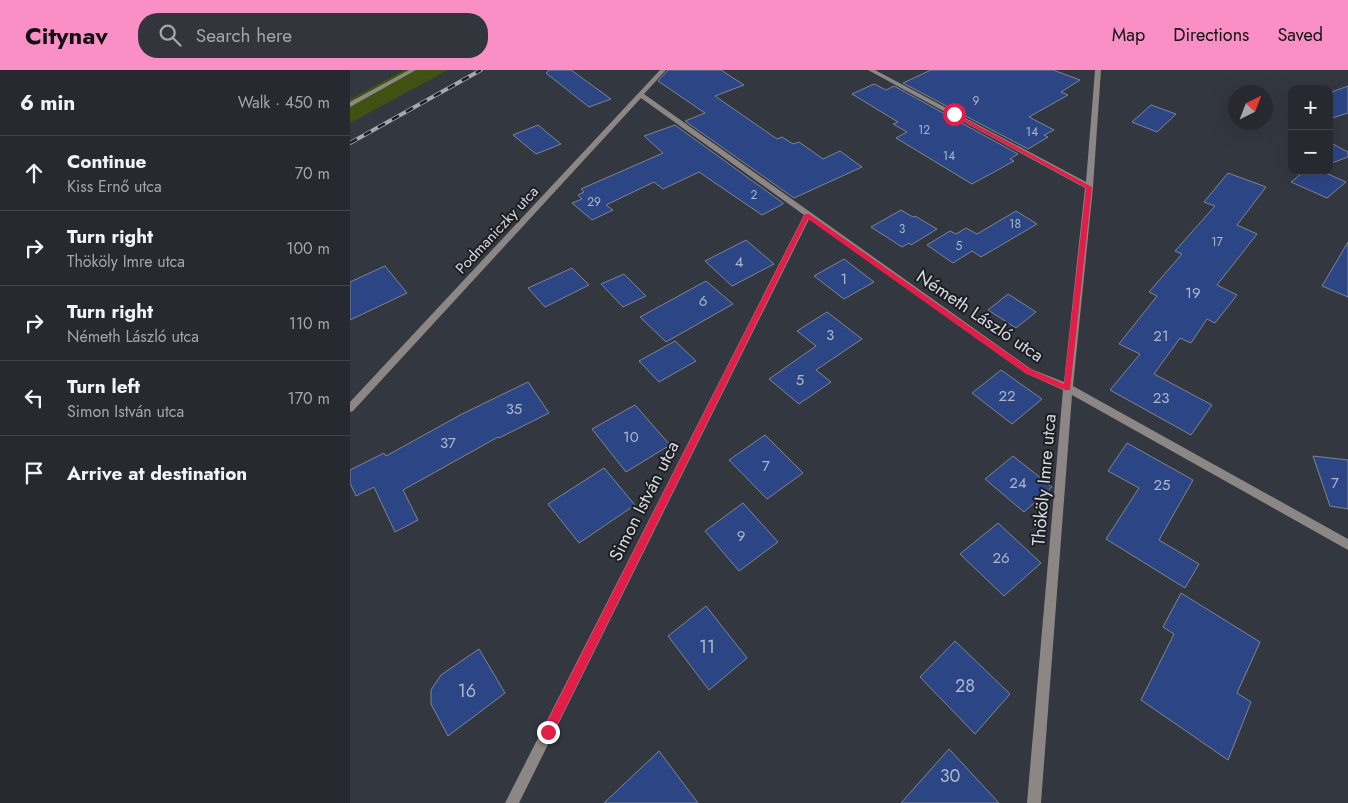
<!DOCTYPE html>
<meta charset="utf-8">
<style>
:root{--surface:#262930;--page:#32353c;--text:#f1f3f6;--muted:#a4a6ab;--line:#42454c;--accent:#fa8fc6}
body{margin:0;font-family:Jost,sans-serif;background:var(--page);color:var(--text)}
.controls{position:absolute;right:15px;top:15px;display:grid;overflow:hidden;border-radius:10px;box-shadow:0 5px 20px #0002}
.controls button{width:45px;height:45px;display:grid;place-items:center;padding:0;border:0;border-bottom:1px solid var(--line);background:var(--surface);color:var(--text);font:25px sans-serif}
.compass{position:absolute;left:878px;top:15px;width:45px;height:45px;border-radius:50%;background:var(--surface);box-shadow:0 5px 20px #0002;rotate:42deg}
.stop{position:absolute;width:15px;height:15px;margin:-11px;border:4px solid #e11d48;border-radius:50%;background:#fff}
.stop.end{background:#e11d48;border-color:#fff;box-shadow:0 1px 5px #0008}
.list{margin:0;padding:0;list-style:none}
h2{display:flex;justify-content:space-between;align-items:center;height:65px;margin:0;padding:0 20px;font-size:21px}
h2 small{font-size:16px;font-weight:400;color:var(--muted)}
.list li{display:grid;grid-template-columns:32px 1fr auto;gap:15px;align-items:center;box-sizing:border-box;height:75px;padding:0 20px;border-top:1px solid var(--line)}
.list b{display:block;font-size:19px;white-space:nowrap}
.list p{margin:0;font-size:16px;white-space:nowrap;color:var(--muted)}
.list em{font-size:16px;font-style:normal;color:var(--muted)}
.icon{flex:none;width:28px;height:28px;fill:none;stroke:currentColor;stroke-width:2;stroke-linecap:round;stroke-linejoin:round}
.map{position:relative;flex:none;width:998px;height:733px;overflow:hidden}
header{display:flex;align-items:center;gap:30px;box-sizing:border-box;height:70px;padding:0 25px;background:var(--accent);color:#111}
header strong{font-size:24px}
nav{display:flex;gap:28px;margin-inline-start:auto;font-size:18px}
.search{width:350px;height:45px;background:var(--page);display:flex;align-items:center;gap:12px;box-sizing:border-box;padding:0 18px;border-radius:20px;color:var(--muted);font-size:19px}
main{display:flex}
aside{flex:1;background:var(--surface)}
.map>svg:first-child{display:block}
</style>
<header>
<strong>Citynav</strong>
<div class="search"><svg class="icon" aria-label="search" viewBox="0 0 24 24"><circle cx="10" cy="10" r="6"/><path d="M15 15l6 6"/></svg>Search here</div>
<nav><a>Map</a><a>Directions</a><a>Saved</a></nav>
</header>
<main>
<aside>
<h2>6 min<small>Walk · 450 m</small></h2>
<ul class="list">
<li><svg class="icon" aria-label="ahead" viewBox="0 0 24 24"><path d="M12 20V5M6 11l6-6 6 6"/></svg><div><b>Continue</b><p>Kiss Ernő utca</p></div><em>70 m</em></li>
<li><svg class="icon" aria-label="right" viewBox="0 0 24 24"><path d="M7 20v-9h11M14 6l5 5-5 5"/></svg><div><b>Turn right</b><p>Thököly Imre utca</p></div><em>100 m</em></li>
<li><svg class="icon" aria-label="right" viewBox="0 0 24 24"><path d="M7 20v-9h11M14 6l5 5-5 5"/></svg><div><b>Turn right</b><p>Németh László utca</p></div><em>110 m</em></li>
<li><svg class="icon" aria-label="left" viewBox="0 0 24 24"><path d="M17 20v-9H6M10 6l-5 5 5 5"/></svg><div><b>Turn left</b><p>Simon István utca</p></div><em>170 m</em></li>
<li><svg class="icon" aria-label="arrive" viewBox="0 0 24 24"><path d="M6 21V4h12l-3 4 3 4H6"/></svg><div><b>Arrive at destination</b></div></li>
</ul>
</aside>
<div class="map">
<svg width="998" height="733" viewBox="0 0 998 733">
<rect width="100%" height="100%" fill="#333740"/>
<polygon fill="#3f5211" points="54,0 98,0 0,53 0,29"/>
<g fill="#2c4585" stroke="#7f8490">
<polygon points="199,0 221,0 261,29 239,37 196,3"/>
<polygon points="318,0 371,0 394,15 365,26 427,69 432,67 443,74 449,72 473,89 490,81 512,97 444,128 335,51 355,43 308,11"/>
<polygon points="581,0 703,0 730,10 711,22 718,25 679,47 704,60 694,65 698,67 678,79 553,13"/>
<polygon points="524,14 536,20 544,16 668,84 660,89 664,91 622,114 546,68 557,62 543,54 548,52 502,24"/>
<polygon points="998,16 998,43 979,49 979,23"/>
<polygon points="801,35 826,44 807,62 782,52"/>
<polygon points="188,55 211,74 186,84 163,65"/>
<polygon points="325,55 433,133 433,134 412,145 349,102 313,119 304,112 256,135 263,140 242,150 222,133 232,129 228,125 234,122 231,119 313,83 294,66"/>
<polygon points="979,72 998,82 998,87 979,94"/>
<polygon points="955,101 971,101 996,112 977,128 941,112"/>
<polygon points="878,103 916,117 887,155 907,164 867,215 887,225 865,253 857,249 841,273 830,268 804,304 862,335 841,365 760,320 790,284 769,274 807,226 799,222 832,184 825,181 865,136 854,132"/>
<polygon points="551,140 563,147 565,146 587,159 561,175 559,173 552,177 521,157"/>
<polygon points="666,141 687,154 631,187 622,181 603,193 577,175 600,161 606,164 616,158 627,164"/>
<polygon points="396,170 424,194 382,216 355,191"/>
<polygon points="998,172 998,227 972,216"/>
<polygon points="494,189 524,212 494,229 464,206"/>
<polygon points="35,196 57,223 0,250 0,212"/>
<polygon points="222,198 239,215 195,237 178,218"/>
<polygon points="274,204 296,226 273,237 251,214"/>
<polygon points="356,211 383,234 316,272 290,247"/>
<polygon points="658,224 686,242 666,258 638,240"/>
<polygon points="477,242 512,269 466,300 481,312 449,334 419,309 466,276 447,261"/>
<polygon points="325,271 346,291 309,312 289,291"/>
<polygon points="651,300 692,329 662,354 622,323"/>
<polygon points="178,312 199,343 149,368 148,367 53,420 68,450 45,462 24,417 6,426 0,413 0,400 34,383 36,386 112,344"/>
<polygon points="285,335 320,375 276,402 242,359"/>
<polygon points="415,365 453,403 417,429 379,390"/>
<polygon points="777,373 843,410 809,470 849,494 835,518 756,469 789,418 758,401"/>
<polygon points="663,386 702,417 674,442 635,409"/>
<polygon points="963,386 998,390 998,439 980,436"/>
<polygon points="254,398 285,435 229,473 198,434"/>
<polygon points="393,433 428,472 389,501 355,461"/>
<polygon points="648,453 691,493 654,526 610,484"/>
<polygon points="831,523 910,572 887,623 901,632 878,690 791,630 824,564 813,557"/>
<polygon points="356,536 397,588 359,620 318,566"/>
<polygon points="605,571 660,624 625,664 570,607"/>
<polygon points="129,579 155,623 98,666 81,634 81,620 91,605"/>
<polygon points="599,679 649,733 551,733"/>
<polygon points="309,681 348,733 254,733"/>
</g>
<g fill="none" stroke-linecap="round" stroke-linejoin="round">
<g fill="#8c8684" fill-rule="evenodd">
<polygon points="59,0 66,0 0,37 0,32"/>
<polygon points="310,0 316,0 294,24 681,299 714,312 735,118 518,0 525,0 736,112 745,0 751,0 743,117 723,316 998,469 998,480 722,325 691,733 677,733 713,320 675,303 459,149 169,733 155,733 454,145 291,28 3,341 0,342 0,332"/>
</g>
<g stroke="#a5a8af" stroke-width="4">
<polyline id="rail" points="0,73 131,0"/>
</g>
<use href="#rail" stroke="#1c1e23" stroke-width="2.5" stroke-dasharray="8" stroke-linecap="butt"/>
</g>
<polygon fill="#e11d48" points="604,43 742,117 720,320 715,320 675,303 458,149 202,665 194,665 194,658 455,144 459,144 680,299 714,314 736,118 602,45"/>
<g text-anchor="middle" stroke-width="4" stroke-linejoin="round" paint-order="stroke">
<g font-size="12" fill="#adb6ca">
<text x="626" y="35">9</text>
<text x="574" y="64">12</text>
<text x="682" y="66">14</text>
<text x="599" y="90">14</text>
<text x="404" y="129">2</text>
<text x="244" y="136">29</text>
<text x="665" y="158">18</text>
<text x="552" y="163">3</text>
<text x="867" y="176">17</text>
<text x="609" y="180">5</text>
</g>
<g font-size="15" fill="#d8dbe1" stroke="#1c1e23">
<text transform="translate(147 160) rotate(-47)" y="5">Podmaniczky utca</text>
</g>
<g font-size="15" fill="#adb6ca">
<text x="389" y="197">4</text>
<text x="494" y="214">1</text>
<text x="843" y="228">19</text>
<text x="353" y="236">6</text>
<text x="480" y="270">3</text>
<text x="811" y="271">21</text>
<text x="450" y="315">5</text>
<text x="657" y="331">22</text>
<text x="811" y="333">23</text>
<text x="164" y="344">35</text>
<text x="281" y="372">10</text>
<text x="98" y="378">37</text>
<text x="416" y="401">7</text>
<text x="668" y="418">24</text>
<text x="985" y="418">7</text>
<text x="812" y="420">25</text>
<text x="391" y="471">9</text>
<text x="651" y="493">26</text>
</g>
<g font-size="18" fill="#d8dbe1" stroke="#1c1e23">
<text transform="translate(630 246) rotate(34)" y="6">Németh László utca</text>
<text transform="translate(694 410) rotate(-85)" y="6">Thököly Imre utca</text>
<text transform="translate(294 431) rotate(-63)" y="6">Simon István utca</text>
</g>
<g font-size="18" fill="#adb6ca">
<text x="357" y="583">11</text>
<text x="615" y="622">28</text>
<text x="117" y="627">16</text>
<text x="600" y="712">30</text>
</g>
</g>
</svg>
<div class="controls">
<button>+</button>
<button>−</button>
</div>
<svg class="compass" viewBox="-18 -18 36 36"><path d="M0-13l5 13h-10z" fill="#e53935"/><path d="M0 13l5-13h-10z" fill="#a4a6ab"/></svg>
<div class="stop" style="left:604px;top:44px"></div>
<div class="stop end" style="left:198px;top:662px"></div>
</div>
</main>
